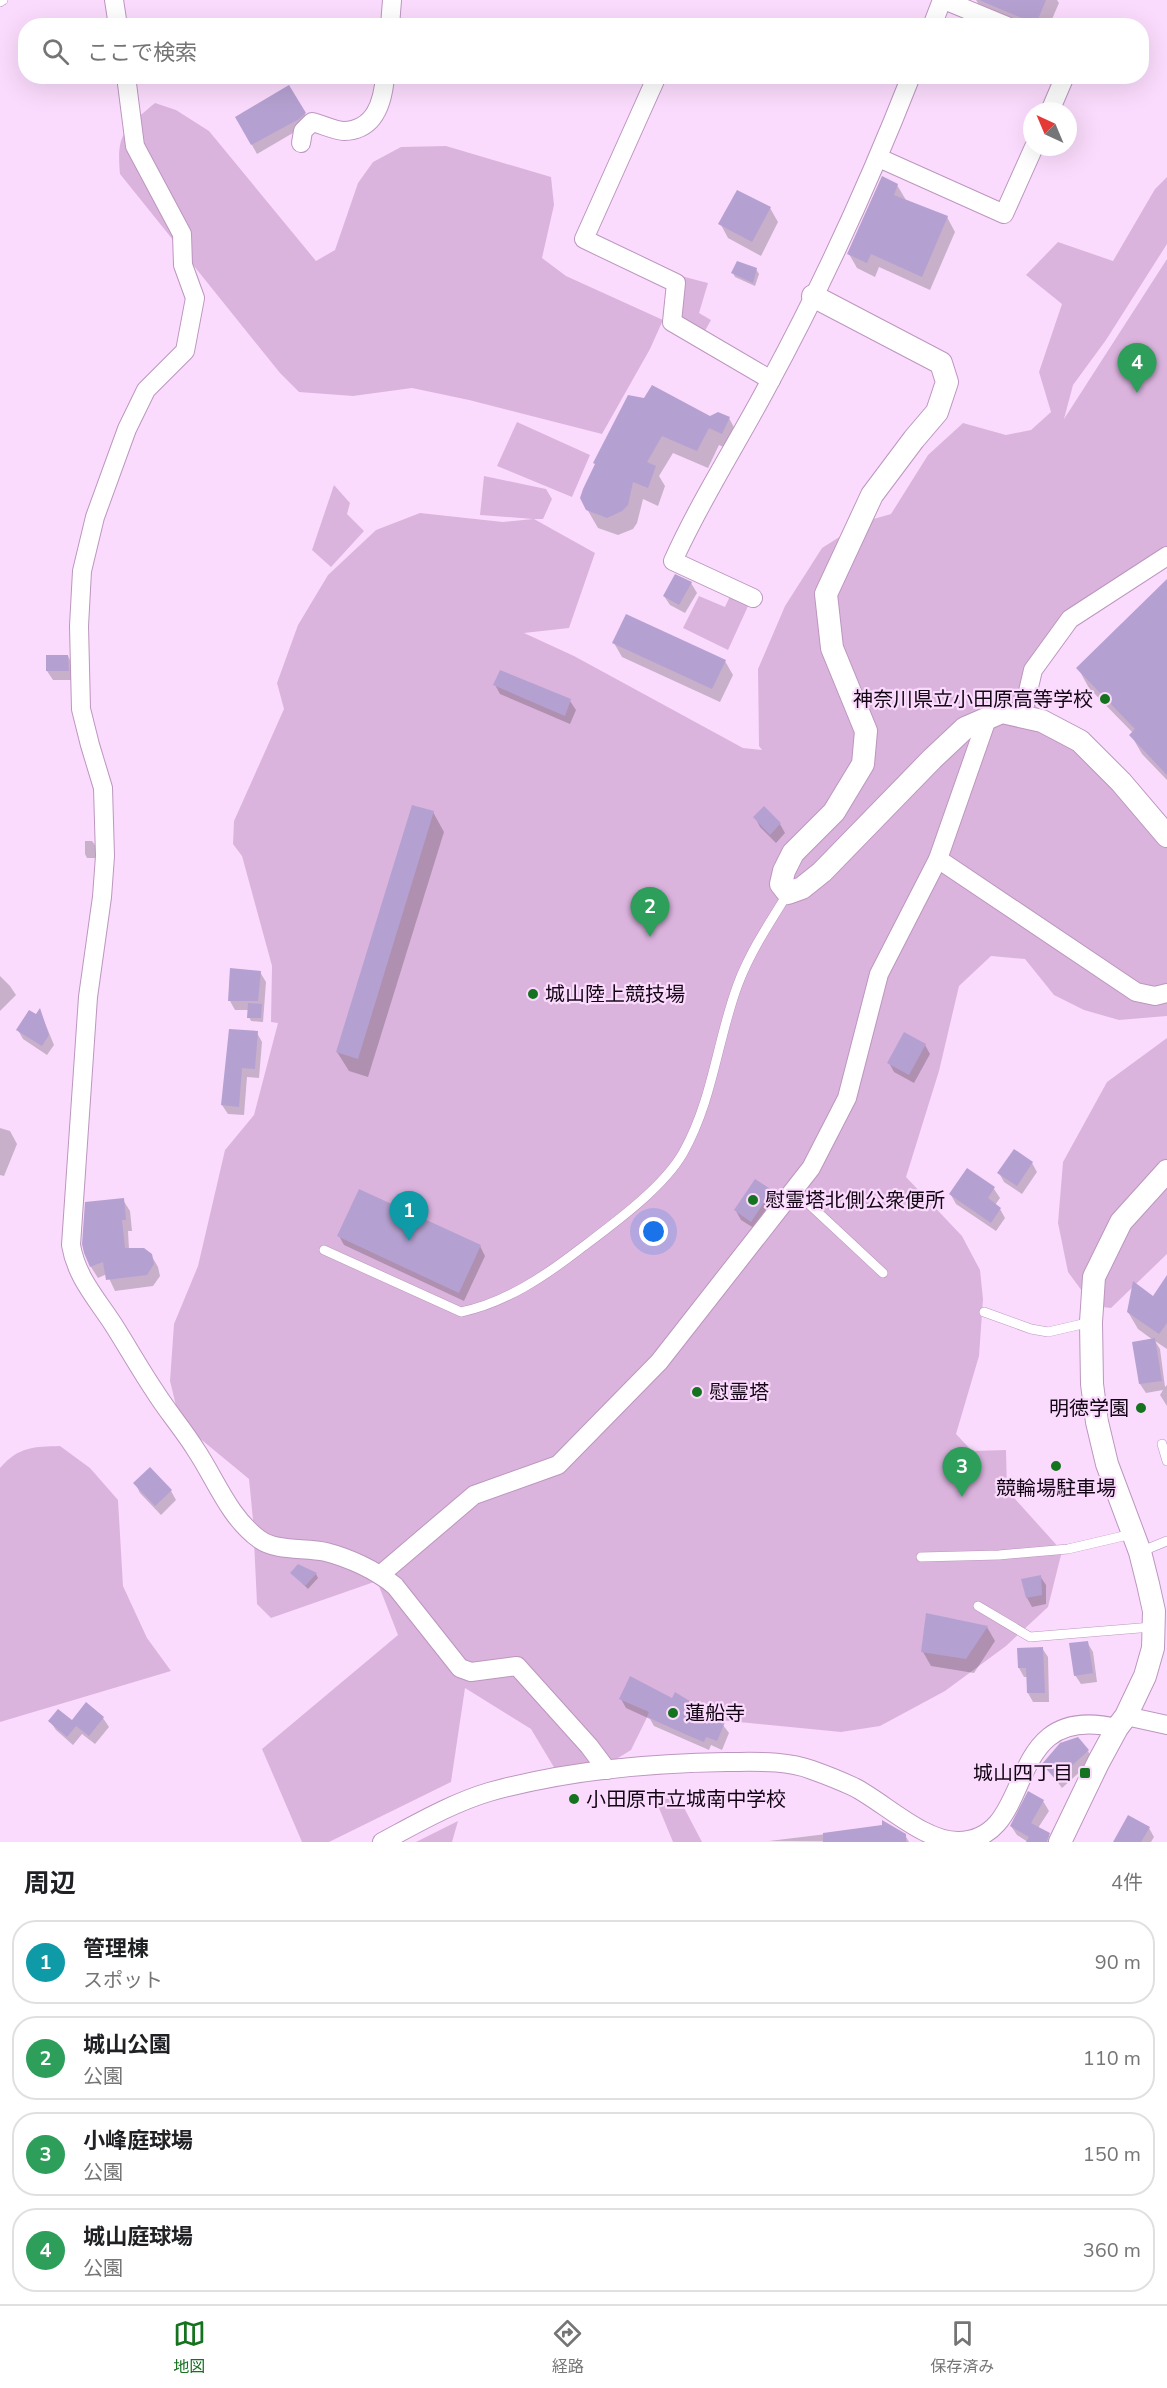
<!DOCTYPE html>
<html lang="ja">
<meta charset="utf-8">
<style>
:root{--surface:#fff;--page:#f6f6f6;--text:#202124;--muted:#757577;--line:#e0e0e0;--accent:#15721f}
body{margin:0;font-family:"Nunito Sans","Noto Sans JP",sans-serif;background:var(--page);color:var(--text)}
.compass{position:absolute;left:1023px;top:102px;width:54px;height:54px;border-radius:50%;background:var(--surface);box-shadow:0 6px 24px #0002;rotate:316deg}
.you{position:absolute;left:654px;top:1232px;width:21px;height:21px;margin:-15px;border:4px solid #fff;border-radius:50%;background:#1a73e8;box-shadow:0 0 0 9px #1a73e833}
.badge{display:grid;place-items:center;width:39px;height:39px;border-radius:50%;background:var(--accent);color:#fff;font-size:20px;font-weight:700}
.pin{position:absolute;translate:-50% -50px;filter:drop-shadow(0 2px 3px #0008)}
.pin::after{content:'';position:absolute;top:32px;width:21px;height:18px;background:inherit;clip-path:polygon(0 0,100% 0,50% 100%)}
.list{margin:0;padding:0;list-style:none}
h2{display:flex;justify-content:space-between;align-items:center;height:78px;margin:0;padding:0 24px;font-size:26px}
h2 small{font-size:20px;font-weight:400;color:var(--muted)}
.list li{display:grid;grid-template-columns:39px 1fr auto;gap:18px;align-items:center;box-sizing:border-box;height:84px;margin:0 12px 12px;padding:0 12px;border:2px solid var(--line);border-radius:24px}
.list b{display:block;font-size:22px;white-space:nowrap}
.list p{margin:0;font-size:20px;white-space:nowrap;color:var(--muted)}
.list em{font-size:20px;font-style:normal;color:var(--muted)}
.icon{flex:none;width:33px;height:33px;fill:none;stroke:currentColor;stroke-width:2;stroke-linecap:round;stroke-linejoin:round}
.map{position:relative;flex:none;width:1167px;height:1842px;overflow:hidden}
.search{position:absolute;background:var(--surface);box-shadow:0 6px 24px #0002;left:18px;right:18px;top:18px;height:66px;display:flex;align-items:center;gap:15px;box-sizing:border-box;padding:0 21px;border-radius:24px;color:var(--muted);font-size:22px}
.sheet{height:462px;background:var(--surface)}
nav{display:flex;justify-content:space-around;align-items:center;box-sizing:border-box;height:84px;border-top:2px solid var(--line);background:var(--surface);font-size:16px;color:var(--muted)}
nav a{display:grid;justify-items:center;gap:3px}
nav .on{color:var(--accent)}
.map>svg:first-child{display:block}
</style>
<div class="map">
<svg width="1167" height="1842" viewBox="0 0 1167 1842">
<rect width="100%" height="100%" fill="#fbdbfd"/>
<g fill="#dbb4de">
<path d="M155,103L176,110L209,131L316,261L335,250L358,183L373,162L401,147L446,146L551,177L554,205L542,258L566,276L663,320L650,349L602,434L469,400L412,388L353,396L299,392L280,373L120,174C116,133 125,128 155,103Z"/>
<polygon points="1167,177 1167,244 1106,340 1073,385 1064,419 1167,259 1167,546 1030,665 1035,705 1063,740 1067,741 1167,842 1167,1016 1119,1020 1084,1010 1054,995 1025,959 991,956 959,986 939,1071 906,1177 962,1236 980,1270 983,1299 979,1356 956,1434 972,1451 1006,1450 1007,1490 1062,1551 1048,1607 1006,1646 945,1691 880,1726 841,1732 719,1720 656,1699 631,1750 594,1773 558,1774 531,1729 465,1688 451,1782 329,1842 302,1842 262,1749 398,1635 377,1581 271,1618 257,1604 253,1520 249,1479 180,1422 170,1381 174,1324 198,1266 225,1150 254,1115 278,1023 271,1022 272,966 242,856 233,844 234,821 284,709 277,683 298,625 328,575 376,530 420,513 503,522 533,519 480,515 484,476 546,489 552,499 543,519 534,519 595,553 569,628 524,633 574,656 743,748 762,750 759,746 758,669 785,606 822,548 863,522 891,514 928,455 963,423 1006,435 1031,430 1051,412 1039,372 1062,304 1026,275 1058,242 1113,261 1155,189"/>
<polygon points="681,276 708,283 699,313 711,320 702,336 676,321"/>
<polygon points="517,422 590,455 572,497 497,466"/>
<polygon points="334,485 350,503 347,514 364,531 331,567 312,550"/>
<polygon points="731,594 749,604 728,650 683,628 699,596 725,607"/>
<polygon points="1167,1038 1167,1254 1111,1308 1093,1306 1068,1272 1058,1223 1063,1162 1107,1082"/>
<path d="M60,1446L90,1468L118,1500L123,1586L147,1638L171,1671L0,1722V1468C19,1446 34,1447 60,1446Z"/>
<polygon points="654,1796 681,1802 702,1842 673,1842"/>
<polygon points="458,1821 452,1842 416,1842"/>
</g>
<g fill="#0003">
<polygon points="976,0 1057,0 1059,3 1049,26 1015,26 984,13"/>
<polygon points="289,87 310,123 257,154 237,118"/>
<polygon points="897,185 906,200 947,217 955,232 930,290 879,267 875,277 857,268 849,254"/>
<polygon points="770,208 778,222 761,256 728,238 720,223"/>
<polygon points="756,269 759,274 755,286 735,277 733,273"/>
<polygon points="629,397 710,417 729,418 739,437 732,451 719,445 708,468 673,453 659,476 665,486 658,506 643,499 637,523 633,529 618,535 598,528 587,509"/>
<polygon points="675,576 691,583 697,593 685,613 670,605 664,596"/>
<polygon points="1167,586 1167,780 1142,754 1131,735 1133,733 1089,688 1078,668"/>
<polygon points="614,643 725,661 733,675 720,702 622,657"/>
<polygon points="47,656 68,656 73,666 73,680 53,680 47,671"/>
<polygon points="495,685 570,701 576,710 570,724 500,694"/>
<polygon points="764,808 780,824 785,833 776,843 760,827 755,817"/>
<polygon points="433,812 444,832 368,1077 349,1071 337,1052"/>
<polygon points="85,841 92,841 95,845 95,858 87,858 85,854"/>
<polygon points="260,972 266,982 263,1022 251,1021 249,1017 249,1010 235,1010 230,1001"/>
<polygon points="0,976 10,986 16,995 0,1011"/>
<polygon points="40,1011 54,1045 47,1055 23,1039 18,1030"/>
<polygon points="257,1033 262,1042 259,1078 247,1077 244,1115 228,1114 222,1105"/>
<polygon points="925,1045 930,1054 914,1083 894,1072 889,1063"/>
<polygon points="0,1128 10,1131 17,1144 4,1176 0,1175"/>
<polygon points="1032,1163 1037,1172 1022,1194 1004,1182 999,1173"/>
<polygon points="968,1170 994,1189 1000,1198 995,1205 1000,1209 1005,1218 996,1231 956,1204 951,1195"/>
<polygon points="771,1191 776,1200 757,1230 741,1220 736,1211"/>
<polygon points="123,1200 130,1211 132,1231 128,1231 129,1249 151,1255 158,1267 160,1276 153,1286 115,1291 107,1274 98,1278 91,1267 84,1244"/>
<polygon points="339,1236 480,1246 485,1256 464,1301 344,1245"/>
<polygon points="1167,1277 1167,1349 1155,1341 1160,1349 1165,1387 1167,1385 1167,1406 1160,1395 1163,1390 1146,1393 1140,1384 1153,1340 1138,1329 1128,1312 1154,1298"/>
<polygon points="150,1469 171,1491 176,1500 161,1515 140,1493 135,1483"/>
<polygon points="292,1573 316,1574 318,1578 308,1589"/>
<polygon points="1040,1576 1046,1585 1046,1604 1032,1607 1027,1598 1023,1580"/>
<polygon points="987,1627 995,1641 974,1673 931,1666 923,1652"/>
<polygon points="1087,1642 1093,1652 1097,1682 1081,1684 1075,1675"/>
<polygon points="1042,1648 1048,1657 1049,1702 1033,1702 1028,1693 1028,1677 1024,1677 1019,1668"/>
<polygon points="621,1699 673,1700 714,1713 729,1733 722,1750 711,1745 709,1750 654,1726 650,1719 626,1708"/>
<polygon points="103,1718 109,1727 95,1744 82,1734 73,1745 56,1730 50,1721 72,1722"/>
<polygon points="1088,1751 1093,1760 1062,1788 1044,1764"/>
<polygon points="1029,1793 1043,1801 1049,1811 1038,1828 1048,1834 1053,1842 1047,1842 1049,1837 1046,1837 1044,1842 1028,1842 1017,1835 1011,1826"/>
<polygon points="884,1827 905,1835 909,1842 769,1841"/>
<polygon points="1149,1828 1154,1837 1151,1842 1113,1842"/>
</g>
<g fill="#b5a1d1">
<polygon points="979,0 1046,0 1036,24"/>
<polygon points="289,85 306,113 299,119 251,145 235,117"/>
<polygon points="882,176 898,184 894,195 948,216 922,277 871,254 867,263 847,254"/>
<polygon points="737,190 771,207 752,242 718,224"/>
<polygon points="737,261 757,268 753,283 731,273"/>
<polygon points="652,385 710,416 718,412 730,417 722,434 709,428 697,451 662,436 647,462 656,466 648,488 633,482 628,505 622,511 607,518 586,510 580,498 583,489 595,464 593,463 628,395 644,398"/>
<polygon points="675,574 692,582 679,605 663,596"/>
<polygon points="1167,579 1167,775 1129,735 1135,729 1076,668"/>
<polygon points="626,614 726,660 712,689 612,643"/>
<polygon points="46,655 68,655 69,671 46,671"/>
<polygon points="500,670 571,699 565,716 493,685"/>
<polygon points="412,805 434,811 358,1059 336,1052"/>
<polygon points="764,806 781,823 770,835 753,817"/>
<polygon points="230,968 261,971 258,1001 228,1001"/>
<polygon points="248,1003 262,1004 261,1018 247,1018"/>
<polygon points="40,1008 49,1035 42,1046 16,1030 29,1010 36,1014"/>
<polygon points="229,1029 258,1031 255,1069 242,1068 239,1107 221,1105"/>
<polygon points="904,1032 926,1044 909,1075 887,1063"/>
<polygon points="1014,1149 1033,1162 1017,1186 997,1173"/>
<polygon points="967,1168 995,1187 988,1198 1001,1208 991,1223 949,1194"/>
<polygon points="755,1179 772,1190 751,1222 734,1210"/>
<polygon points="359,1189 481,1245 459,1293 337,1236"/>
<polygon points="124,1198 126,1220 122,1220 125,1248 144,1248 152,1254 154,1264 147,1275 106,1280 103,1262 90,1267 84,1253 82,1244 85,1202"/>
<polygon points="1167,1275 1167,1323 1159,1334 1127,1312 1133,1281 1153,1296"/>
<polygon points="1155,1338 1162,1381 1139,1384 1132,1342"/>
<polygon points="150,1467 172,1490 155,1506 133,1483"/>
<polygon points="298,1564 317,1573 305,1586 290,1573"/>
<polygon points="1041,1575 1042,1595 1026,1598 1021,1579"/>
<polygon points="926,1613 988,1626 966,1659 921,1652"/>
<polygon points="1088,1641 1093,1673 1074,1676 1069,1643"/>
<polygon points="1043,1647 1045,1693 1027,1693 1026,1668 1018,1668 1017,1648"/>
<polygon points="630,1676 672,1698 675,1692 688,1700 715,1711 713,1717 725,1722 717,1741 706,1737 704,1742 687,1735 647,1717 649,1712 619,1699"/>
<polygon points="86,1702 104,1717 89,1736 76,1726 67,1737 48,1721 58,1709 72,1720"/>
<polygon points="1078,1737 1089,1750 1056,1780 1042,1764 1060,1743"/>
<polygon points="1028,1791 1044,1800 1031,1823 1050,1833 1047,1842 1026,1842 1029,1837 1010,1826"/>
<polygon points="1128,1815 1150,1827 1141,1842 1113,1842"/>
<polygon points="882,1820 906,1834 906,1842 823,1842 823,1833 882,1825"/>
</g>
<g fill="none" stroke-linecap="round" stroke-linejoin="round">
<g stroke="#bc96bf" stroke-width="10">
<g id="service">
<polyline points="0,2 3,0"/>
<polyline points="794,1190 883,1273"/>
<path d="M324,1250L461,1312C505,1303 545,1276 580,1249C613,1224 663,1188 683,1153C713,1100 717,1040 738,984C750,952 770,922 788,893"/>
<polyline points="984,1312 1031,1329 1048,1332 1091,1322"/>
<polyline points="1162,1444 1167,1461"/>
<polyline points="1140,1552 1167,1541"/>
<polyline points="921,1557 999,1555 1068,1549 1132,1534"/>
<polyline points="978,1606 1030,1637 1152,1627"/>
</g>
</g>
<g stroke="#bc96bf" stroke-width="20">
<g id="minor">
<polyline points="114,0 118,26"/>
<polyline points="944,0 1007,26"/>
<polyline points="390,26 392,0"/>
<polyline points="932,26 942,0"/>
<path d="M126,76L135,146L182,234L183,265L195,298L185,351L146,390L127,429L95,517L82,571L79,626L81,709L90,745L103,788L105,856L102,897L88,997L71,1245C76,1276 96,1298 113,1324C127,1346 140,1369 154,1390C167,1411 183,1429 196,1450C216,1480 229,1517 259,1539C277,1552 305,1547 326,1552C349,1558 376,1570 395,1586L460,1668L471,1672L517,1666L589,1746L607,1770"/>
<polyline points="657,76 584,239 676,283 672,322 771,380"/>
<polyline points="1050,111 1065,76"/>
<path d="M301,143L303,131L312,122C321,124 336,131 344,131C375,130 383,102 385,76"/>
<polyline points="879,158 1004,214 1034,147"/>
<path d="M753,598L673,561C700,501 735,447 766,389C821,288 869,183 911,76"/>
<polyline points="1022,717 1033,670 1070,619 1167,556"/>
<polyline points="938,859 1136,992 1155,996 1167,993"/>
<polyline points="380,1575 474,1495 558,1465 659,1362 811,1168 847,1098 879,974 938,859 987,719"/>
<polyline points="1126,1716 1167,1725"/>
<path d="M382,1842C416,1824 452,1803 489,1792C565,1771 648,1763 727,1762C756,1762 785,1760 812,1770C826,1775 841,1781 854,1787C885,1803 923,1841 958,1841C1040,1840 998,1700 1117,1728"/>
</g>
</g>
<g stroke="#bc96bf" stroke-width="24">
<g id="tertiary">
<polyline points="813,296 941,363 947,382 937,412 914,439 872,495 826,594 832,648 866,731 863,764 834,812 793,853 784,871 781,884 788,893 802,888 822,872 932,759 965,728 1002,712 1042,721 1080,741 1121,782 1167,836"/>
<polyline points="1060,1842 1098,1763 1117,1728 1126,1716 1145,1676 1153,1648 1154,1611 1148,1584 1140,1552 1107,1464 1097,1422 1092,1384 1091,1322 1094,1277 1121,1222 1167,1171"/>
</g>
</g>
<use href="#service" stroke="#fff" stroke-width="9"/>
<use href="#minor" stroke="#fff" stroke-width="18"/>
<use href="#tertiary" stroke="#fff" stroke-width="22"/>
</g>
<g fill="#15721f" stroke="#fbdbfd" stroke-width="2">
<circle cx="1105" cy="699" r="6"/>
<circle cx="533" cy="994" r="6"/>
<circle cx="753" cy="1200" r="6"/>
<circle cx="697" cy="1392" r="6"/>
<circle cx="1141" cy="1408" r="6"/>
<circle cx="1056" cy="1466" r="6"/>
<circle cx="673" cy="1713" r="6"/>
<rect x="1079" y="1767" width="12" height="12" rx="3"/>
<circle cx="574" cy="1799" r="6"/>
</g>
<g text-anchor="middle" stroke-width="4.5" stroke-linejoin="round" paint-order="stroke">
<g font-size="20" fill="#130614" stroke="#fbdbfd" text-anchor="start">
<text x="1093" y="706" text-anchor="end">神奈川県立小田原高等学校</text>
<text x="545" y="1001">城山陸上競技場</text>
<text x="765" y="1207">慰霊塔北側公衆便所</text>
<text x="709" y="1399">慰霊塔</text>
<text x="1129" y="1415" text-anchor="end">明徳学園</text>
<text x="1056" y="1495" text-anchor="middle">競輪場駐車場</text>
<text x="685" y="1720">蓮船寺</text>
<text x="1073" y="1780" text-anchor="end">城山四丁目</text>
<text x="586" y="1806">小田原市立城南中学校</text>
</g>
</g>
</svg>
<svg class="compass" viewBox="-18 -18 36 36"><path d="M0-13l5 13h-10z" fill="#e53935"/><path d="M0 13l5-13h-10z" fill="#757577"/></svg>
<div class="you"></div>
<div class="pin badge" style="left:409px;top:1241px;background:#0f9aa8">1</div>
<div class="pin badge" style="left:650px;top:937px;background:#2e9e5b">2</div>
<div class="pin badge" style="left:962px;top:1497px;background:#2e9e5b">3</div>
<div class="pin badge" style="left:1137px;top:393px;background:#2e9e5b">4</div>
<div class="search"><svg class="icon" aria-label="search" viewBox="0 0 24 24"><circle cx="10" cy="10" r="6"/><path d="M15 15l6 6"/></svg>ここで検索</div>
</div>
<section class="sheet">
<h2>周辺<small>4件</small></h2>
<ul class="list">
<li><span class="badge" style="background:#0f9aa8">1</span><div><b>管理棟</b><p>スポット</p></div><em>90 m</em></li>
<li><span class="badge" style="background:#2e9e5b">2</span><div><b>城山公園</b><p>公園</p></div><em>110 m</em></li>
<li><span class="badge" style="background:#2e9e5b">3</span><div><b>小峰庭球場</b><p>公園</p></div><em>150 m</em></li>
<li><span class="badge" style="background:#2e9e5b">4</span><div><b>城山庭球場</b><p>公園</p></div><em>360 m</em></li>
</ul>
</section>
<nav>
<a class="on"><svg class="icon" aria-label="map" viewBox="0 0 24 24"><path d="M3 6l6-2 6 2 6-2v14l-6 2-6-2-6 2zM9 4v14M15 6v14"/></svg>地図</a>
<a><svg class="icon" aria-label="directions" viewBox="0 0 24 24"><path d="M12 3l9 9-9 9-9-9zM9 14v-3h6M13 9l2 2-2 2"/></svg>経路</a>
<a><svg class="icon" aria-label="saved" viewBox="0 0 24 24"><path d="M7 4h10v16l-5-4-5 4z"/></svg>保存済み</a>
</nav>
